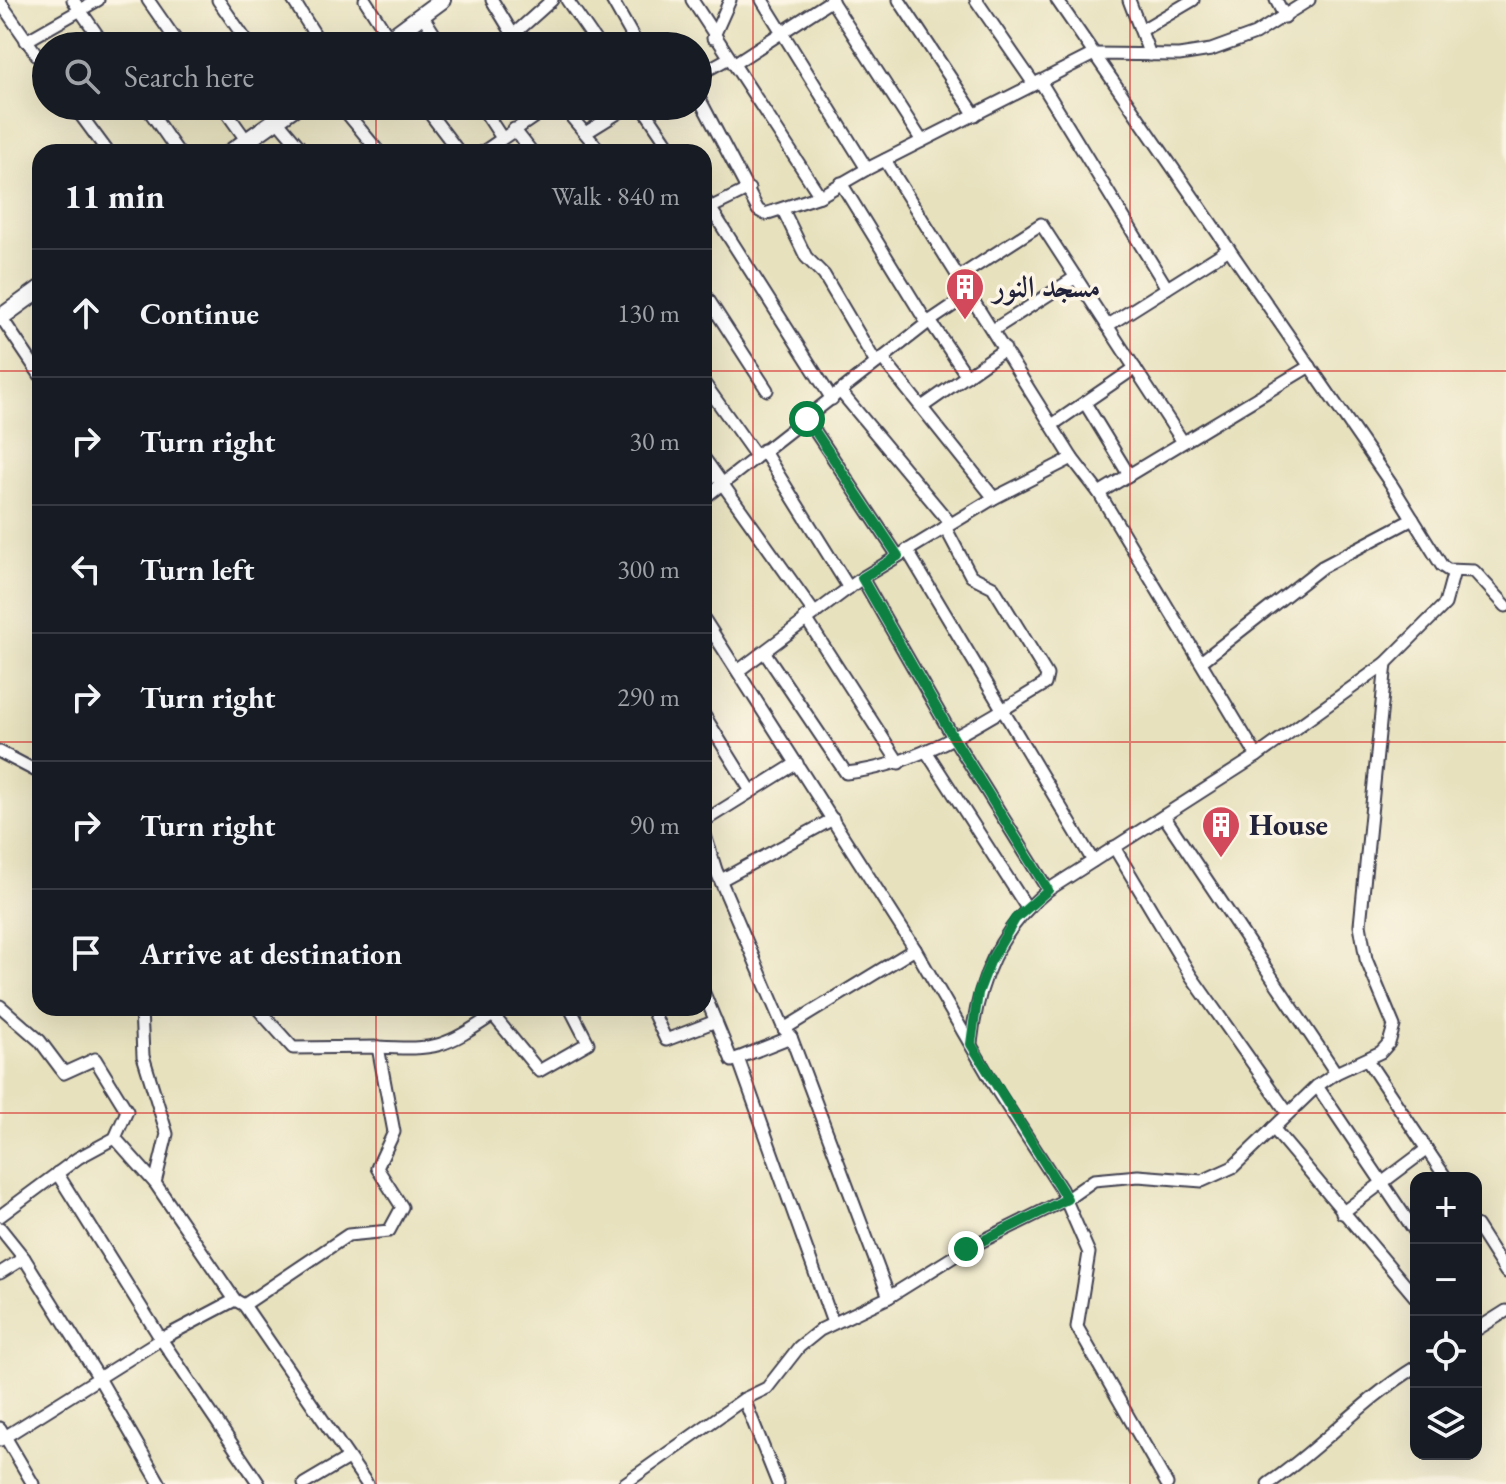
<!DOCTYPE html>
<meta charset="utf-8">
<style>
:root{--surface:#171b24;--page:#20242c;--text:#f1f3f6;--muted:#9ea1a6;--line:#363941}
body{margin:0;font-family:"EB Garamond",Amiri,serif;background:var(--page);color:var(--text)}
.controls{position:absolute;right:24px;bottom:24px;display:grid;overflow:hidden;border-radius:16px;box-shadow:0 8px 32px #0002}
.controls button{width:72px;height:72px;display:grid;place-items:center;padding:0;border:0;border-bottom:2px solid var(--line);background:var(--surface);color:var(--text);font:40px sans-serif}
.stop{position:absolute;width:24px;height:24px;margin:-18px;border:6px solid #0b8043;border-radius:50%;background:#fff}
.stop.end{background:#0b8043;border-color:#fff;box-shadow:0 2px 8px #0008}
.list{margin:0;padding:0;list-style:none}
h2{display:flex;justify-content:space-between;align-items:center;height:104px;margin:0;padding:0 32px;font-size:34px}
h2 small{font-size:26px;font-weight:400;color:var(--muted)}
.list li{display:grid;grid-template-columns:52px 1fr auto;gap:24px;align-items:center;box-sizing:border-box;height:128px;padding:0 32px;border-top:2px solid var(--line)}
.list b{display:block;font-size:30px;white-space:nowrap}
.list em{font-size:26px;font-style:normal;color:var(--muted)}
.icon{flex:none;width:44px;height:44px;fill:none;stroke:currentColor;stroke-width:2;stroke-linecap:round;stroke-linejoin:round}
.map{position:relative;flex:none;width:1506px;height:1484px;overflow:hidden}
.search{position:absolute;background:var(--surface);box-shadow:0 8px 32px #0002;left:32px;top:32px;width:680px;height:88px;display:flex;align-items:center;gap:20px;box-sizing:border-box;padding:0 28px;border-radius:44px;color:var(--muted);font-size:30px}
.panel{position:absolute;background:var(--surface);box-shadow:0 8px 32px #0002;left:32px;top:144px;width:680px;height:872px;border-radius:24px}
.map>svg:first-child{display:block}
</style>
<div class="map">
<svg width="1506" height="1484" viewBox="0 0 1506 1484">
<rect width="100%" height="100%" fill="#fcf5e5"/>
<filter id="ink" filterUnits="userSpaceOnUse"><feTurbulence type="fractalNoise" baseFrequency=".0125" numOctaves="2"/><feDisplacementMap in="SourceGraphic" scale="16" xChannelSelector="R" yChannelSelector="G"/><feConvolveMatrix kernelMatrix="1 2 1 2 8 2 1 2 1" color-interpolation-filters="sRGB"/></filter>
<filter id="wash" filterUnits="userSpaceOnUse"><feTurbulence type="fractalNoise" baseFrequency=".006" numOctaves="4" result="noise"/><feDisplacementMap in="SourceGraphic" scale="32" xChannelSelector="R" yChannelSelector="G"/><feGaussianBlur stdDeviation="1.8" result="paint"/><feColorMatrix in="noise" values="0 0 0 0 0 0 0 0 0 0 0 0 0 0 0 0 0 1.4 0 .05"/><feComposite in="paint" operator="in"/></filter>
<g filter="url(#wash)">
<rect width="100%" height="100%" fill="#e7e1be"/>
</g>
<g filter="url(#ink)">
<g fill="none" stroke-linecap="round" stroke-linejoin="round">
<g stroke="#403f4f" stroke-width="15">
<g id="minor">
<polyline points="73,0 105,46"/>
<polyline points="148,0 180,46"/>
<polyline points="218,0 250,46"/>
<polyline points="293,0 322,46"/>
<polyline points="365,0 390,39"/>
<polyline points="492,0 520,46"/>
<polyline points="567,0 599,46"/>
<polyline points="612,0 638,46"/>
<polyline points="692,0 820,196"/>
<polyline points="762,0 867,169"/>
<polyline points="831,0 922,141"/>
<polyline points="899,0 975,115"/>
<polyline points="976,0 1034,84"/>
<polyline points="1057,0 1391,484 1442,566 1448,570 1474,571 1506,606"/>
<polyline points="1129,0 1150,55"/>
<polyline points="1276,0 1285,17"/>
<polyline points="0,2 46,68"/>
<polyline points="422,15 442,46"/>
<polyline points="1142,30 1193,0"/>
<polyline points="513,35 552,0"/>
<polyline points="713,38 730,0"/>
<polyline points="26,41 98,0"/>
<polyline points="735,63 832,0"/>
<polyline points="698,75 729,58"/>
<polyline points="1040,81 1167,288"/>
<polyline points="698,96 758,210 765,214 820,196 867,169 1094,54 1179,55 1211,50 1255,34 1309,0"/>
<polyline points="74,106 108,152"/>
<polyline points="146,106 178,152"/>
<polyline points="222,106 247,141"/>
<polyline points="341,106 379,152"/>
<polyline points="424,106 459,152"/>
<polyline points="481,106 502,138"/>
<polyline points="562,106 601,152"/>
<polyline points="642,106 673,152"/>
<polyline points="277,120 304,152"/>
<polyline points="514,129 532,152"/>
<polyline points="587,132 629,106"/>
<polyline points="483,152 550,106"/>
<polyline points="885,160 1072,458 1099,493 1257,756"/>
<polyline points="841,183 927,323"/>
<polyline points="704,198 832,399"/>
<polyline points="710,208 749,189"/>
<polyline points="783,210 806,257 824,275 876,363"/>
<polyline points="959,277 1041,224 1183,442"/>
<polyline points="704,293 767,390"/>
<polyline points="1,317 40,375"/>
<polyline points="930,321 967,376"/>
<polyline points="1107,326 1229,249"/>
<polyline points="993,330 1076,277"/>
<polyline points="882,358 994,498"/>
<polyline points="704,383 756,456"/>
<polyline points="840,391 950,523"/>
<polyline points="1085,403 1129,475"/>
<polyline points="922,407 1005,349"/>
<polyline points="807,419 898,556"/>
<polyline points="1052,425 1135,368"/>
<polyline points="763,450 849,588"/>
<polyline points="704,458 813,611"/>
<polyline points="1099,493 1310,366"/>
<polyline points="704,498 930,321 970,294"/>
<polyline points="907,550 1093,861"/>
<polyline points="862,578 953,737 1048,890"/>
<polyline points="805,617 899,763"/>
<polyline points="704,619 915,949 998,1092 1061,1189 1089,1253 1077,1327 1167,1484"/>
<path d="M765,653L846,773C919,766 983,721 1045,684L1047,675L993,587L971,576L945,527"/>
<polyline points="1202,661 1322,567 1413,519"/>
<polyline points="738,671 862,578 994,498 1072,458"/>
<polyline points="704,715 751,791"/>
<polyline points="926,751 1027,908"/>
<polyline points="0,752 40,773"/>
<polyline points="1164,816 1336,1073"/>
<polyline points="704,821 797,763"/>
<polyline points="704,832 716,870 784,1029 791,1037 889,1297"/>
<polyline points="1114,847 1191,976 1287,1112"/>
<polyline points="721,880 833,819"/>
<polyline points="704,993 732,1061 738,1058 833,1323"/>
<polyline points="0,1006 40,1041 64,1073 95,1059 127,1111 115,1138 78,1158 0,1216"/>
<polyline points="141,1008 143,1056 167,1134 155,1183"/>
<polyline points="651,1008 666,1040 716,1021"/>
<polyline points="784,1029 915,949"/>
<path d="M971,1043C978,980 998,931 1048,890L1257,756L1386,663L1445,604L1454,571"/>
<path d="M378,1047C437,1050 444,1048 493,1015L539,1071L588,1043L570,1008"/>
<polyline points="738,1058 791,1037"/>
<polyline points="1367,1060 1446,1178"/>
<polyline points="1317,1086 1416,1233"/>
<polyline points="1273,1128 1416,1298"/>
<polyline points="115,1138 155,1183 235,1300 244,1305 367,1484"/>
<polyline points="57,1173 161,1339 259,1484"/>
<polyline points="1342,1213 1427,1149"/>
<polyline points="1476,1225 1506,1272"/>
<polyline points="0,1228 24,1258 99,1378 160,1484"/>
<polyline points="0,1273 24,1258"/>
<polyline points="244,1305 348,1235 389,1231 402,1207 377,1168 394,1132 378,1047 293,1048 257,1008"/>
<polyline points="1476,1330 1506,1311"/>
<polyline points="744,1399 778,1484"/>
<polyline points="0,1428 33,1484"/>
<polyline points="0,1440 161,1339 235,1300"/>
<polyline points="304,1484 348,1458"/>
<polyline points="624,1484 744,1399 767,1388 799,1347 820,1330 889,1297 966,1249 1067,1199 1094,1180 1138,1176 1202,1181 1233,1167 1317,1086 1336,1073 1381,1052 1389,1043 1394,1026 1366,959 1360,925 1386,663"/>
<path d="M1268,1484C1321,1448 1362,1400 1416,1367"/>
</g>
</g>
<g stroke="#403f4f" stroke-width="20">
<g id="highway">
<polyline points="380,46 442,0"/>
<polyline points="231,152 296,106"/>
<polyline points="0,318 40,289"/>
</g>
</g>
<use href="#minor" stroke="#fff" stroke-width="11"/>
<use href="#highway" stroke="#fff" stroke-width="16"/>
</g>
</g>
<g fill="none" stroke-linecap="round" stroke-linejoin="round" filter="url(#ink)">
<polyline stroke="#0b8043" stroke-width="10" points="807,419 898,556 862,578 953,737 1048,890 1015,919 990,962 978,993 971,1044 1067,1199 966,1249"/>
</g>
<path fill="none" stroke="#d62828" stroke-width="2" stroke-opacity="0.55" d="M376,0V46M753,0V1484M1130,0V1484M376,106V152M0,371H40M704,371H1506M0,742H40M704,742H1506M376,1008V1484M0,1113H1506"/>
<defs>
<g id="building-pin" transform="scale(2)"><path d="M0 17L-7.5 6A9.5 9.5 0 1 1 7.5 6Z" fill="#d1495b" stroke="#fcf5e5"/><path d="M-4-6H4V6H1V3H-1V6H-4ZM-2.5-4.3h1.7v1.8h-1.7ZM.8-4.3h1.7v1.8H.8ZM-2.5-1h1.7V.8h-1.7ZM.8-1h1.7V.8H.8Z" fill="#fff"/></g>
</defs>
<g fill-rule="evenodd">
<use href="#building-pin" x="965" y="287"/>
<use href="#building-pin" x="1221" y="825"/>
</g>
<g text-anchor="middle" stroke-width="7" stroke-linejoin="round" paint-order="stroke">
<g font-size="30" font-weight="bold" fill="#22223b" stroke="#fcf5e5" text-anchor="start">
<text x="993" y="297">مسجد النور</text>
<text x="1249" y="835">House</text>
</g>
</g>
</svg>
<div class="controls">
<button>+</button>
<button>−</button>
<button><svg class="icon" aria-label="locate" viewBox="0 0 24 24"><circle cx="12" cy="12" r="6"/><path d="M12 2v4M12 18v4M2 12h4M18 12h4"/></svg></button>
<button><svg class="icon" aria-label="layers" viewBox="0 0 24 24"><path d="M12 4l9 5-9 5-9-5zM3 14l9 5 9-5"/></svg></button>
</div>
<div class="stop" style="left:807px;top:419px"></div>
<div class="stop end" style="left:966px;top:1249px"></div>
<div class="search"><svg class="icon" aria-label="search" viewBox="0 0 24 24"><circle cx="10" cy="10" r="6"/><path d="M15 15l6 6"/></svg>Search here</div>
<section class="panel">
<h2>11 min<small>Walk · 840 m</small></h2>
<ul class="list">
<li><svg class="icon" aria-label="ahead" viewBox="0 0 24 24"><path d="M12 20V5M6 11l6-6 6 6"/></svg><div><b>Continue</b></div><em>130 m</em></li>
<li><svg class="icon" aria-label="right" viewBox="0 0 24 24"><path d="M7 20v-9h11M14 6l5 5-5 5"/></svg><div><b>Turn right</b></div><em>30 m</em></li>
<li><svg class="icon" aria-label="left" viewBox="0 0 24 24"><path d="M17 20v-9H6M10 6l-5 5 5 5"/></svg><div><b>Turn left</b></div><em>300 m</em></li>
<li><svg class="icon" aria-label="right" viewBox="0 0 24 24"><path d="M7 20v-9h11M14 6l5 5-5 5"/></svg><div><b>Turn right</b></div><em>290 m</em></li>
<li><svg class="icon" aria-label="right" viewBox="0 0 24 24"><path d="M7 20v-9h11M14 6l5 5-5 5"/></svg><div><b>Turn right</b></div><em>90 m</em></li>
<li><svg class="icon" aria-label="arrive" viewBox="0 0 24 24"><path d="M6 21V4h12l-3 4 3 4H6"/></svg><div><b>Arrive at destination</b></div></li>
</ul>
</section>
</div>
